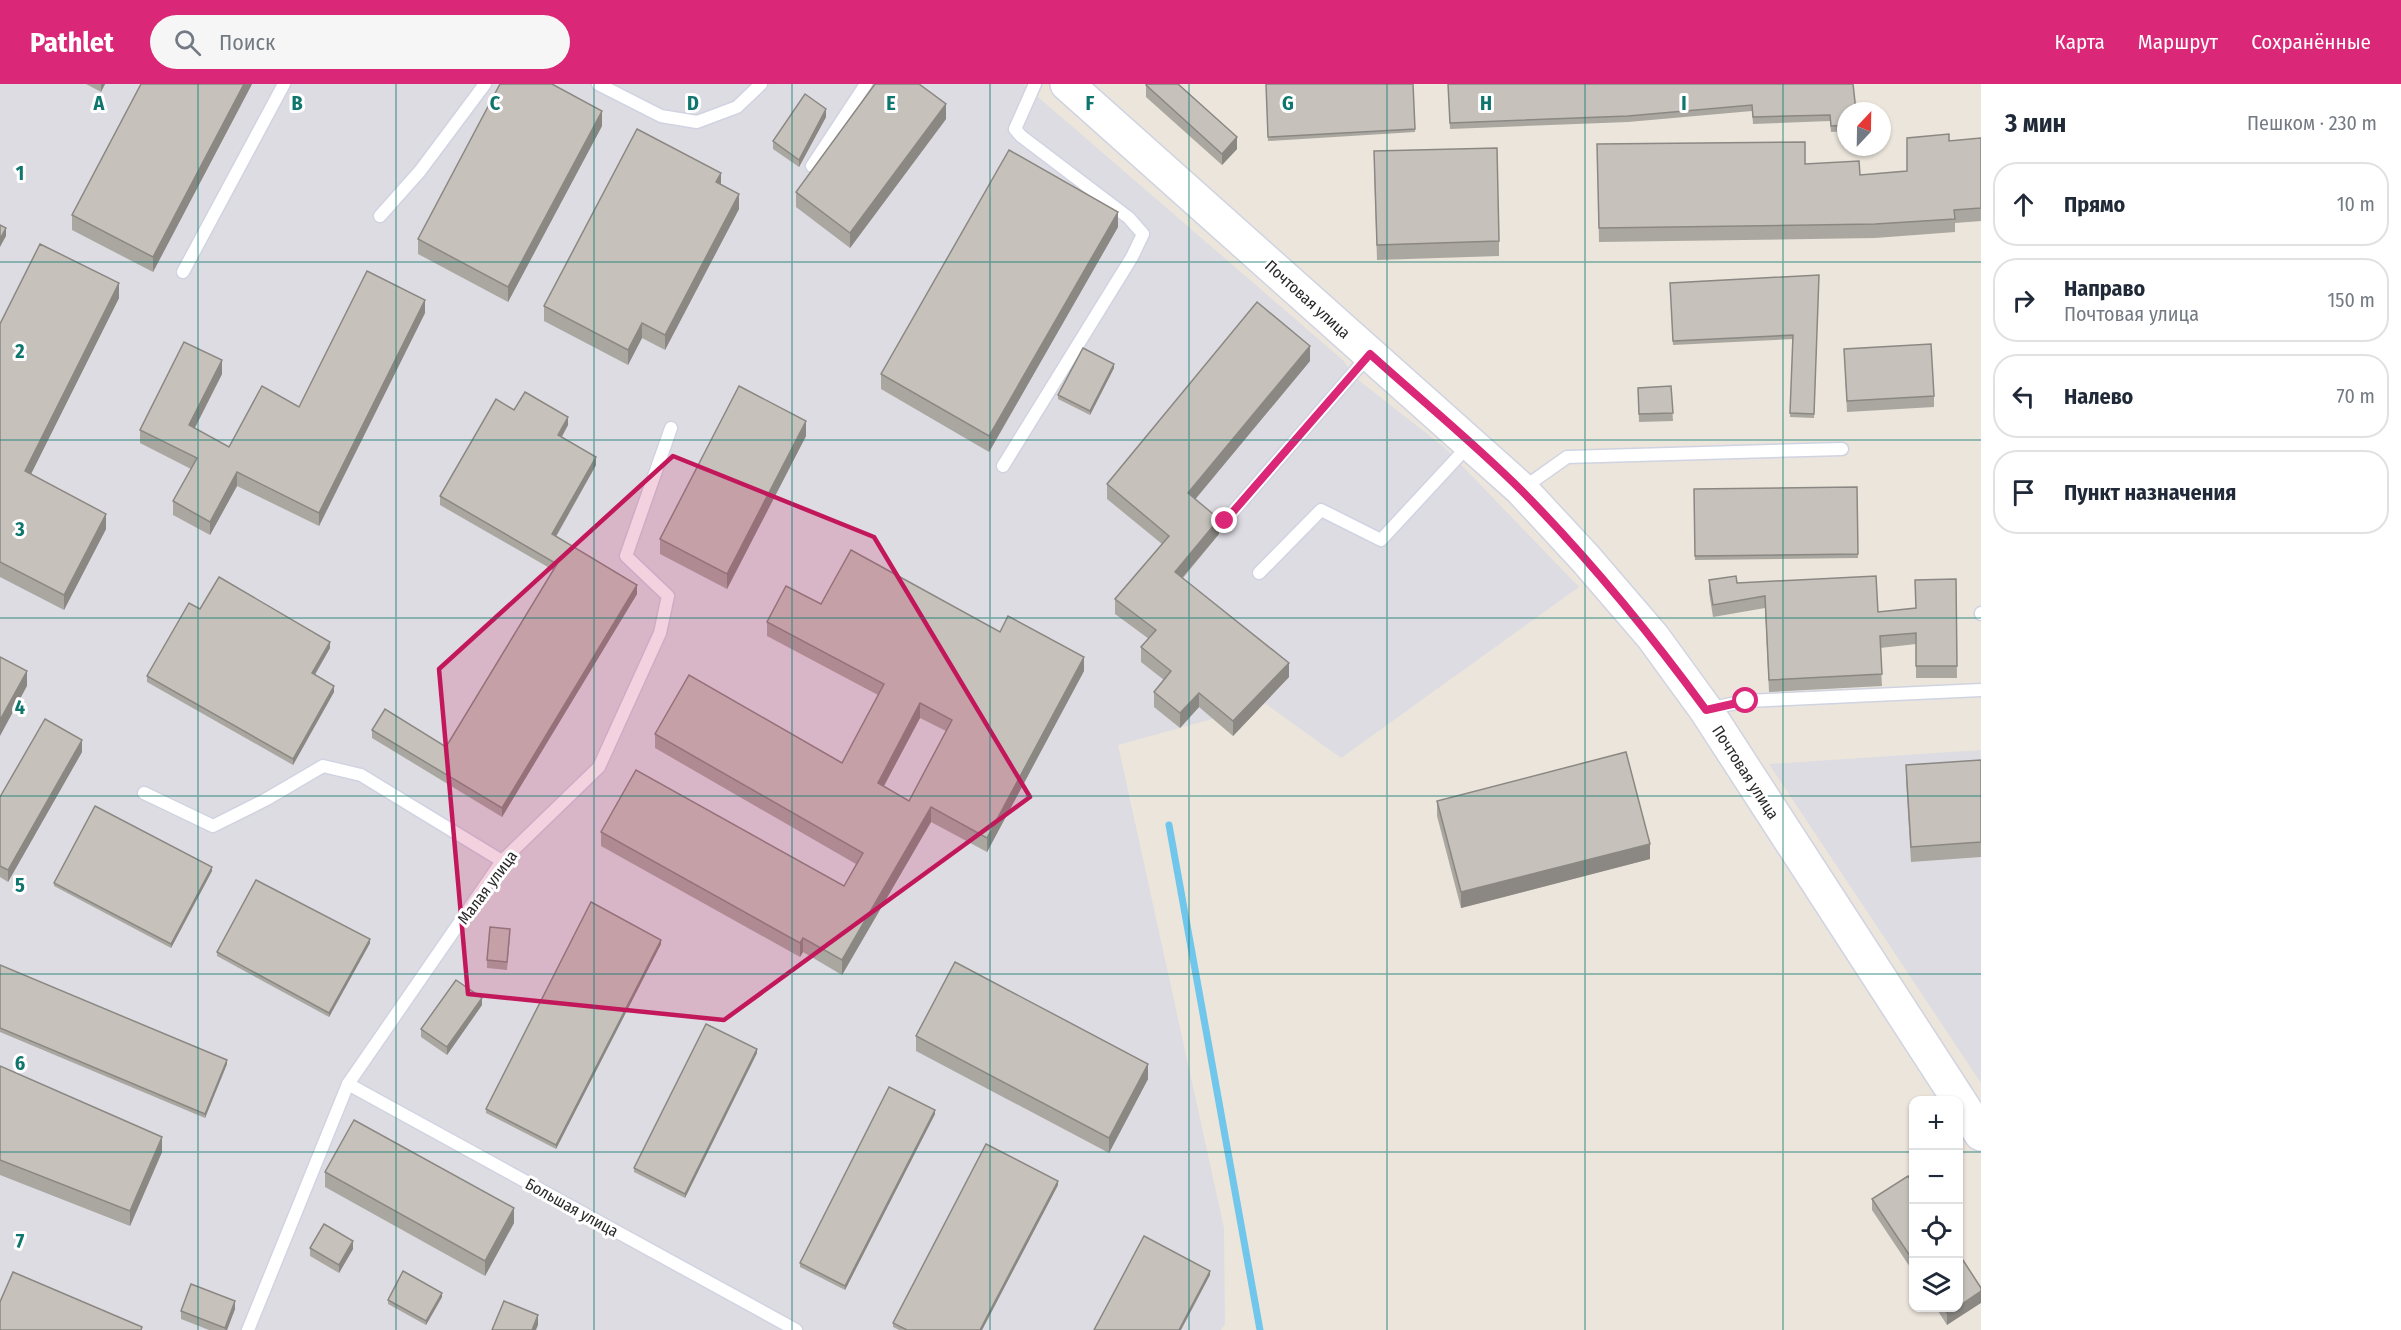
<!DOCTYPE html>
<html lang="ru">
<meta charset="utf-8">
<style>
:root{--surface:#fff;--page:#f6f6f7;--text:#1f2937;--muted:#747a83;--line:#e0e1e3;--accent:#db2777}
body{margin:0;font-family:"Fira Sans Condensed",sans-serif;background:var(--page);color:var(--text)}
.controls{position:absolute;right:18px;bottom:18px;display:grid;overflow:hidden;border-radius:12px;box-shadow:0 2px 4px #0004}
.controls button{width:54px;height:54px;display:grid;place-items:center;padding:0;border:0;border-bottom:2px solid var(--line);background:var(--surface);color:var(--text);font:30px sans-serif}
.compass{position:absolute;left:1837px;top:18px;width:54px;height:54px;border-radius:50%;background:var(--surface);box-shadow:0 2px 4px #0004;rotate:22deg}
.stop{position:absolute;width:18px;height:18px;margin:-14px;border:4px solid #db2777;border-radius:50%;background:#fff}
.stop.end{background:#db2777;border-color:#fff;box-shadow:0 2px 6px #0008}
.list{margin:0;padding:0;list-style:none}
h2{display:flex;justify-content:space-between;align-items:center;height:78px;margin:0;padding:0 24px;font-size:26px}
h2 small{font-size:20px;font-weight:400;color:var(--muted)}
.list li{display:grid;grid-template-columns:39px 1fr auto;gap:18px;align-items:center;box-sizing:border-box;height:84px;margin:0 12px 12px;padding:0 12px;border:2px solid var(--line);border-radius:24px}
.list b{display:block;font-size:22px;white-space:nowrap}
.list p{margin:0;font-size:20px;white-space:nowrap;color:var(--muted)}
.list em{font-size:20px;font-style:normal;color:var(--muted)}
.icon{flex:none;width:33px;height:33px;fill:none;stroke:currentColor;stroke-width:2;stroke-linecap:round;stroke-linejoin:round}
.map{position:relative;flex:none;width:1981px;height:1246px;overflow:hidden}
header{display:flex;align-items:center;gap:36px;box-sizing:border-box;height:84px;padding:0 30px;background:var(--accent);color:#fff}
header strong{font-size:28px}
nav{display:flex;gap:33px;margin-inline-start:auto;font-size:21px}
.search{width:420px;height:54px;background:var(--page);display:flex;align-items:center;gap:15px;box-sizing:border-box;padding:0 21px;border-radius:33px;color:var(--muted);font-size:22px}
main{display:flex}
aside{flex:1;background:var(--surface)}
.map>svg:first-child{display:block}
</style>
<header>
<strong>Pathlet</strong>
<div class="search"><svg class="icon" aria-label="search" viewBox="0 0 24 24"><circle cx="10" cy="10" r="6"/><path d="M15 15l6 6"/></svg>Поиск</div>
<nav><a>Карта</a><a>Маршрут</a><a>Сохранённые</a></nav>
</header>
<main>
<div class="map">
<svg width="1981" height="1246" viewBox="0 0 1981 1246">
<rect width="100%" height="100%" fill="#ebe5db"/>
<g fill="#dedce3">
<polygon points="0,0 1023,0 1345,278 1352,291 1444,363 1579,503 1341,674 1266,620 1118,661 1224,1144 1225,1240 1221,1246 0,1246"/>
<polygon points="1981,666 1981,999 1769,680"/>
</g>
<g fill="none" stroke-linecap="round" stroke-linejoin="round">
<polyline stroke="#70c6eb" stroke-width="7" points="1169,741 1260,1246"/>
<g stroke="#d0d3e2" stroke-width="15">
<g id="lane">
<polyline points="598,0 661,32 697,38 737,23 761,0"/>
<polyline points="812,82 866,0"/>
<polyline points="380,132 420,87 485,0"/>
<polyline points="183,188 284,0"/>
<polyline points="1003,382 1132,173 1143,150 1129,134 1021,52 1015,45 1035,0"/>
<polyline points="1522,405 1567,373 1842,365"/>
<polyline points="1225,437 1369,271"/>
<polyline points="1259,489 1321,426 1381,456 1469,361"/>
<polyline points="1981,529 1981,530"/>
<polyline points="1707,625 1746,617 1981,606"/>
<polyline points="144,709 213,742 265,716 323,682 361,691 502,777"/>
<polyline points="348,1000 796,1246"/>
<polyline points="248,1246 348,1000 502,777 599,683 660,549 668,512 626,472 671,344"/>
</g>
</g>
<g stroke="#d0d3e2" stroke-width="36">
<polyline id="secondary" points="1067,0 1521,405 1585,474 1653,553 1706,626 1981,1050"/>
</g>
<use href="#lane" stroke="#fff" stroke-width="12"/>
<use href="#secondary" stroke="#fff" stroke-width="33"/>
</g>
<g fill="#aaa7a1" fill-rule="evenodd">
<polygon points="86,0 105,0 101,8"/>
<polygon points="141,0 252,0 153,188 72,146 72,131"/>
<polygon points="1266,0 1415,45 1415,48 1268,57"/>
<polygon points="1448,0 1846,27 1846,47 1831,48 1830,37 1753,40 1752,27 1628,38 1450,45"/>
<polygon points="1146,1 1237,65 1222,81 1146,13"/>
<polygon points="826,33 799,83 773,65 773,57"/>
<polygon points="946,35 850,164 796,123 796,108"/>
<polygon points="602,42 508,218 418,170 418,155"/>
<polygon points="1981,54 1981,137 1955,139 1955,148 1875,154 1599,158 1597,60 1805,80 1860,91 1907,87 1949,57"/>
<polygon points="1374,83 1499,157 1499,172 1377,176"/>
<polygon points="721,100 739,125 665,266 642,254 628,281 544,237 544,222"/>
<polygon points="1118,143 989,368 881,305 881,290"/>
<polygon points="1819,191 1814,334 1790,333 1793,255 1673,261 1670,199"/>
<polygon points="119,214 31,390 106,445 64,526 0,493 0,240"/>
<polygon points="425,229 319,442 237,402 210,451 173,431 173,417 191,385 140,359 140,346 222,290 195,344 229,363 299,323"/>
<polygon points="1844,265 1934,312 1934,323 1847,328"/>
<polygon points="1310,277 1195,415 1219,450 1183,494 1289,593 1233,652 1199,623 1180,644 1154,623 1154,608 1164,596 1141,578 1141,563 1149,555 1115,530 1115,515 1162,460 1107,415 1107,400"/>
<polygon points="1114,284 1090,331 1058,315 1058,311"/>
<polygon points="1671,302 1673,337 1639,338 1638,304"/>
<polygon points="514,326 568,341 562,353 596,381 556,453 637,510 502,733 372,654 372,646 446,663 553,486 440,421 440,412"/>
<polygon points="806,352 727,505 660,470 660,455"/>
<polygon points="1857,403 1858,474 1695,476 1694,405"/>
<polygon points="1956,495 1957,594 1916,594 1916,560 1880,564 1882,602 1769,608 1765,524 1713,533 1709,508 1709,496 1737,499 1878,528 1915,524"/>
<path d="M821,520L1000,548L1084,587L987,768L931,738L842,891L803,868L800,873L601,762V748L844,802L856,780L655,664V650L842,679L878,611L767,552V538ZM920,634L946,647L909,717L884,702Z"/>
<polygon points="200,525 330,564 315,591 334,608 293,681 147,598 147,592"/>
<polygon points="82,668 8,798 0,793 0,713"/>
<polygon points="1981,676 1981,773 1911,778 1906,696 1906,681"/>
<polygon points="1437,717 1650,775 1461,824 1437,732"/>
<polygon points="212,787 171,864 54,802 54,799"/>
<polygon points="510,853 507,886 487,884 487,876"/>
<polygon points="370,859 329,933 217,872 217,868"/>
<polygon points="661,860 556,1065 486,1029 486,1025"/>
<polygon points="0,881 227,980 205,1034 0,948"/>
<polygon points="482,921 447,971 421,953 421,945"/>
<polygon points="916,952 1148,995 1109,1069 916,967"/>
<polygon points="757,969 685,1114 634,1088 634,1084"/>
<polygon points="0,982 162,1068 130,1142 0,1091"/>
<polygon points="935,1030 845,1206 800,1183 800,1179"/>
<polygon points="325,1088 514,1139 485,1192 325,1103"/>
<polygon points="1058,1101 982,1246 899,1246 893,1243 893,1239"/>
<polygon points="1914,1101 1914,1189 1872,1126 1872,1115"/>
<polygon points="310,1164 353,1165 339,1189 310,1172"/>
<polygon points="442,1213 426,1241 388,1220 388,1216"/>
<polygon points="1936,1224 1959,1224 1947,1241"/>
<polygon points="235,1225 227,1246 209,1246 181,1235 181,1227"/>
</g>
<g fill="#8b8883">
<polygon points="101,0 105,0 101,8"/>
<polygon points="244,0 252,0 153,188 153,173"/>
<polygon points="946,20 946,35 850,164 850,149"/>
<polygon points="826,25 826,33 799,83 799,76"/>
<polygon points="602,27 602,42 508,218 508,203"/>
<polygon points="1237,53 1237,65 1222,81 1222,70"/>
<polygon points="721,89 721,104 716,98"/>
<polygon points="739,110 739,125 665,266 665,251"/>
<polygon points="1118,128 1118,143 989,368 989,352"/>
<polygon points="6,144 6,152 0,163 0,155"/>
<polygon points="119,199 119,214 25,402 25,387"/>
<polygon points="425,216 425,229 319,442 319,429"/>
<polygon points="642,239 642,254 628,281 628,266"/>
<polygon points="1310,262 1310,277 1188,424 1188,409"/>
<polygon points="222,276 222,290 189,355 189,341"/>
<polygon points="1114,280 1114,284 1090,331 1090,327"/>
<polygon points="568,333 568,341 558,359 558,351"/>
<polygon points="806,337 806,352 727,505 727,490"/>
<polygon points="596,373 596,381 552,459 552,450"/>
<polygon points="237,388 237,402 210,451 210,438"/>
<polygon points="106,430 106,445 64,526 64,511"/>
<polygon points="1219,435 1219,450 1175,502 1175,488"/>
<polygon points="637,501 637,510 502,733 502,724"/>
<polygon points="330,558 330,564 312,595 312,589"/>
<polygon points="1084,573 1084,587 987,768 987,754"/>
<polygon points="1289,579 1289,593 1233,652 1233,637"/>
<polygon points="27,587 27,602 0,652 0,636"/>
<polygon points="334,602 334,608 293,681 293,675"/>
<polygon points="1199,609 1199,623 1180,644 1180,629"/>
<polygon points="920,619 920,634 878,713 878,699"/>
<polygon points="82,656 82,668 8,798 8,786"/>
<polygon points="931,723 931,738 842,891 842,876"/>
<polygon points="1650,760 1650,775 1461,824 1461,808"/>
<polygon points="212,783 212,787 171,864 171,860"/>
<polygon points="803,854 803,868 800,873 800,859"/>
<polygon points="370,855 370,859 329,933 329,929"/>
<polygon points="661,856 661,860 556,1065 556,1061"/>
<polygon points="482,914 482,921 447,971 447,963"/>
<polygon points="757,965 757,969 685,1114 685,1110"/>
<polygon points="227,976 227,980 205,1034 205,1030"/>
<polygon points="1148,980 1148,995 1109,1069 1109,1054"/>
<polygon points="935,1026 935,1030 845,1206 845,1202"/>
<polygon points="162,1053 162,1068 130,1142 130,1127"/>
<polygon points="1058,1097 1058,1101 982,1246 980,1246"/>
<polygon points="514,1124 514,1139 485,1192 485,1177"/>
<polygon points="353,1157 353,1165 339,1189 339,1181"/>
<polygon points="1210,1187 1210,1191 1181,1246 1179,1246"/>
<polygon points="1981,1207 1981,1219 1947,1241 1947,1229 1956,1224 1959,1224 1959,1222"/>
<polygon points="442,1209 442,1213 426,1241 426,1237"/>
<polygon points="235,1217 235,1225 227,1246 225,1246"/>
<polygon points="538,1231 538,1241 536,1246 532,1246"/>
</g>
<g fill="#c6c2bb" stroke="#8b8883" stroke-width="1.5" fill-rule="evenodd">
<polygon points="141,0 244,0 153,173 72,131"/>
<polygon points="500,0 552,0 602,27 508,203 418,155"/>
<polygon points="875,0 919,0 946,20 850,149 796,108"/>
<polygon points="1147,0 1178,0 1237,53 1222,70 1146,1"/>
<polygon points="1266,0 1413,0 1415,45 1268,53"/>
<polygon points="1448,0 1853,0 1856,27 1846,27 1846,41 1831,42 1830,31 1753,33 1752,21 1628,32 1450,39"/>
<polygon points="805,10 826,25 799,76 773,57"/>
<polygon points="637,45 721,89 716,98 739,110 665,251 642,239 628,266 544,222"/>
<polygon points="1949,50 1949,57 1981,54 1981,124 1954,126 1955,135 1875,140 1599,144 1597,60 1805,58 1805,80 1859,77 1860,91 1907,87 1907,54"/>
<polygon points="1497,64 1499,157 1377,161 1374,67"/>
<polygon points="1009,66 1118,128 989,352 881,290"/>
<polygon points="0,141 6,144 0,155"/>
<polygon points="40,160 119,199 25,387 106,430 64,511 0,478 0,240"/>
<polygon points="367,187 425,216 319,429 237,388 210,438 173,417 197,374 140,346 184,258 222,276 189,341 229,363 262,302 299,323"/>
<polygon points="1819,191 1814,330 1790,329 1793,251 1673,257 1670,199"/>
<polygon points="1257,218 1310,262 1188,409 1219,435 1175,488 1289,579 1233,637 1199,609 1180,629 1154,608 1171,587 1141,563 1156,546 1115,515 1169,452 1107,400"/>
<polygon points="1931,260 1934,312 1847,317 1844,265"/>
<polygon points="1083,264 1114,280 1090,327 1058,311"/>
<polygon points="739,302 806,337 727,490 660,455"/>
<polygon points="1671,302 1673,329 1639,330 1638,304"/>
<polygon points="525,308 568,333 558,351 596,373 552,450 637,501 502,724 372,646 385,625 446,663 557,480 440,412 496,315 514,326"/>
<polygon points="1857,403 1858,470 1695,472 1694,405"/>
<path d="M851,466L1000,548L1008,532L1084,573L987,754L931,723L842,876L803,854L800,859L601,748L636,686L844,802L863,769L655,650L689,591L842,679L884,600L767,538L786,502L821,520ZM920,619L952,636L909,717L878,699Z"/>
<polygon points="1736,492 1737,499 1876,492 1878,528 1916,524 1915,496 1956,495 1957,582 1916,582 1916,549 1880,552 1882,590 1769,596 1765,512 1713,521 1709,496"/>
<polygon points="219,493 330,558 312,589 334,602 293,675 147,592 189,519 200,525"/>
<polygon points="0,573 27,587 0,636"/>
<polygon points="45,635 82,656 8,786 0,782 0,713"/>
<polygon points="1626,668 1650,760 1461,808 1437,717"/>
<polygon points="1981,676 1981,758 1911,763 1906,681"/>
<polygon points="95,722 212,783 171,860 54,799"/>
<polygon points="256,796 370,855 329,929 217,868"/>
<polygon points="591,818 661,856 556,1061 486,1025"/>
<polygon points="490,843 510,845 507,878 487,876"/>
<polygon points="955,878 1148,980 1109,1054 916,952"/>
<polygon points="0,881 227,976 205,1030 0,944"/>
<polygon points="456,896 482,914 447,963 421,945"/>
<polygon points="706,940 757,965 685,1110 634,1084"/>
<polygon points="0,982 162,1053 130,1127 0,1076"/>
<polygon points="889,1003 935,1026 845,1202 800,1179"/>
<polygon points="354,1036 514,1124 485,1177 325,1088"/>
<polygon points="986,1060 1058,1097 980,1246 907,1246 893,1239"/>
<polygon points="1908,1092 1914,1101 1914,1178 1872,1115"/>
<polygon points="324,1140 353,1157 339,1181 310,1164"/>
<polygon points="1144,1152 1210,1187 1179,1246 1094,1246"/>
<polygon points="1959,1170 1981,1204 1981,1207 1959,1222"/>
<polygon points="403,1187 442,1209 426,1237 388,1216"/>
<polygon points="13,1188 142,1243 141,1246 0,1246 0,1218"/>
<polygon points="191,1200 235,1217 225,1244 181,1227"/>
<polygon points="504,1217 538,1231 532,1246 492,1246"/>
<polygon points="1944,1224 1956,1224 1947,1229"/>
</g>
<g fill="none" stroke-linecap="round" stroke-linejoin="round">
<path stroke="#db2777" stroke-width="8" d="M1225,437L1370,270C1420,315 1474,359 1522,407C1589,475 1649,548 1706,626L1746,617"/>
</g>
<path fill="#c2185b" fill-opacity="0.2" stroke="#c2185b" stroke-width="4.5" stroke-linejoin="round" d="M673,372L874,453L1030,713L724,936L468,910L439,585Z"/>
<path fill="none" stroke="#0f766e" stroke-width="1.5" stroke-opacity="0.55" d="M198,0V1246M396,0V1246M594,0V1246M792,0V1246M990,0V1246M1189,0V1246M1387,0V1246M1585,0V1246M1783,0V1246M0,178H1981M0,356H1981M0,534H1981M0,712H1981M0,890H1981M0,1068H1914M1958,1068H1981"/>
<g text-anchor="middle" stroke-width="6" stroke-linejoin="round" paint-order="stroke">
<g font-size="16" fill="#292929" stroke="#fff">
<text transform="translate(1308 215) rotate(42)" y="6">Почтовая улица</text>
<text transform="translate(1746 688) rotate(57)" y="6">Почтовая улица</text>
<text transform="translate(487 803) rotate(-53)" y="6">Малая улица</text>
<text transform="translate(572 1123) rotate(29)" y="6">Большая улица</text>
</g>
</g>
<g font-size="20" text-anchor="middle" font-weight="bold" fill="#0f766e" stroke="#fff" stroke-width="6" stroke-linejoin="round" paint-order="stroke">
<text x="99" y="26">A</text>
<text x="297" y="26">B</text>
<text x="495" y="26">C</text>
<text x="693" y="26">D</text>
<text x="891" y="26">E</text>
<text x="1090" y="26">F</text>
<text x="1288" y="26">G</text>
<text x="1486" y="26">H</text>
<text x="1684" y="26">I</text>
<text x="20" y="96">1</text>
<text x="20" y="274">2</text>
<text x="20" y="452">3</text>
<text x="20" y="630">4</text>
<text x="20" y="808">5</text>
<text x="20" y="986">6</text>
<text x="20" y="1164">7</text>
</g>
</svg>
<div class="controls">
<button>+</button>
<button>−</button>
<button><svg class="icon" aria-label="locate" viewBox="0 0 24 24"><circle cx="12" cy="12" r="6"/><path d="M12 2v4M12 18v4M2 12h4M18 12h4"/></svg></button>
<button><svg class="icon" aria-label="layers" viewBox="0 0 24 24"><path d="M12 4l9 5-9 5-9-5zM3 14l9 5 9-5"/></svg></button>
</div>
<svg class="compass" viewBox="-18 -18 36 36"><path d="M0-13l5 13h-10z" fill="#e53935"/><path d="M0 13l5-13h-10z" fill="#747a83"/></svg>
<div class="stop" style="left:1746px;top:617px"></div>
<div class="stop end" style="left:1225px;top:437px"></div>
</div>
<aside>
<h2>3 мин<small>Пешком · 230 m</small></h2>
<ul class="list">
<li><svg class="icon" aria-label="ahead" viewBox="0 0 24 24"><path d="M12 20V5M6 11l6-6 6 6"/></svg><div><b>Прямо</b></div><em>10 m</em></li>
<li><svg class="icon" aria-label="right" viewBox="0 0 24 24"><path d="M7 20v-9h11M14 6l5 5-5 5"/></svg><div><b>Направо</b><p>Почтовая улица</p></div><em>150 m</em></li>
<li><svg class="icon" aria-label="left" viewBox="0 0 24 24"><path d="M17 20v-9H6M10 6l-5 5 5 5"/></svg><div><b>Налево</b></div><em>70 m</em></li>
<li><svg class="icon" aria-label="arrive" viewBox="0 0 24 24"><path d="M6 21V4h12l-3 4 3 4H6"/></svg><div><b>Пункт назначения</b></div></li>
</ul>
</aside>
</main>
